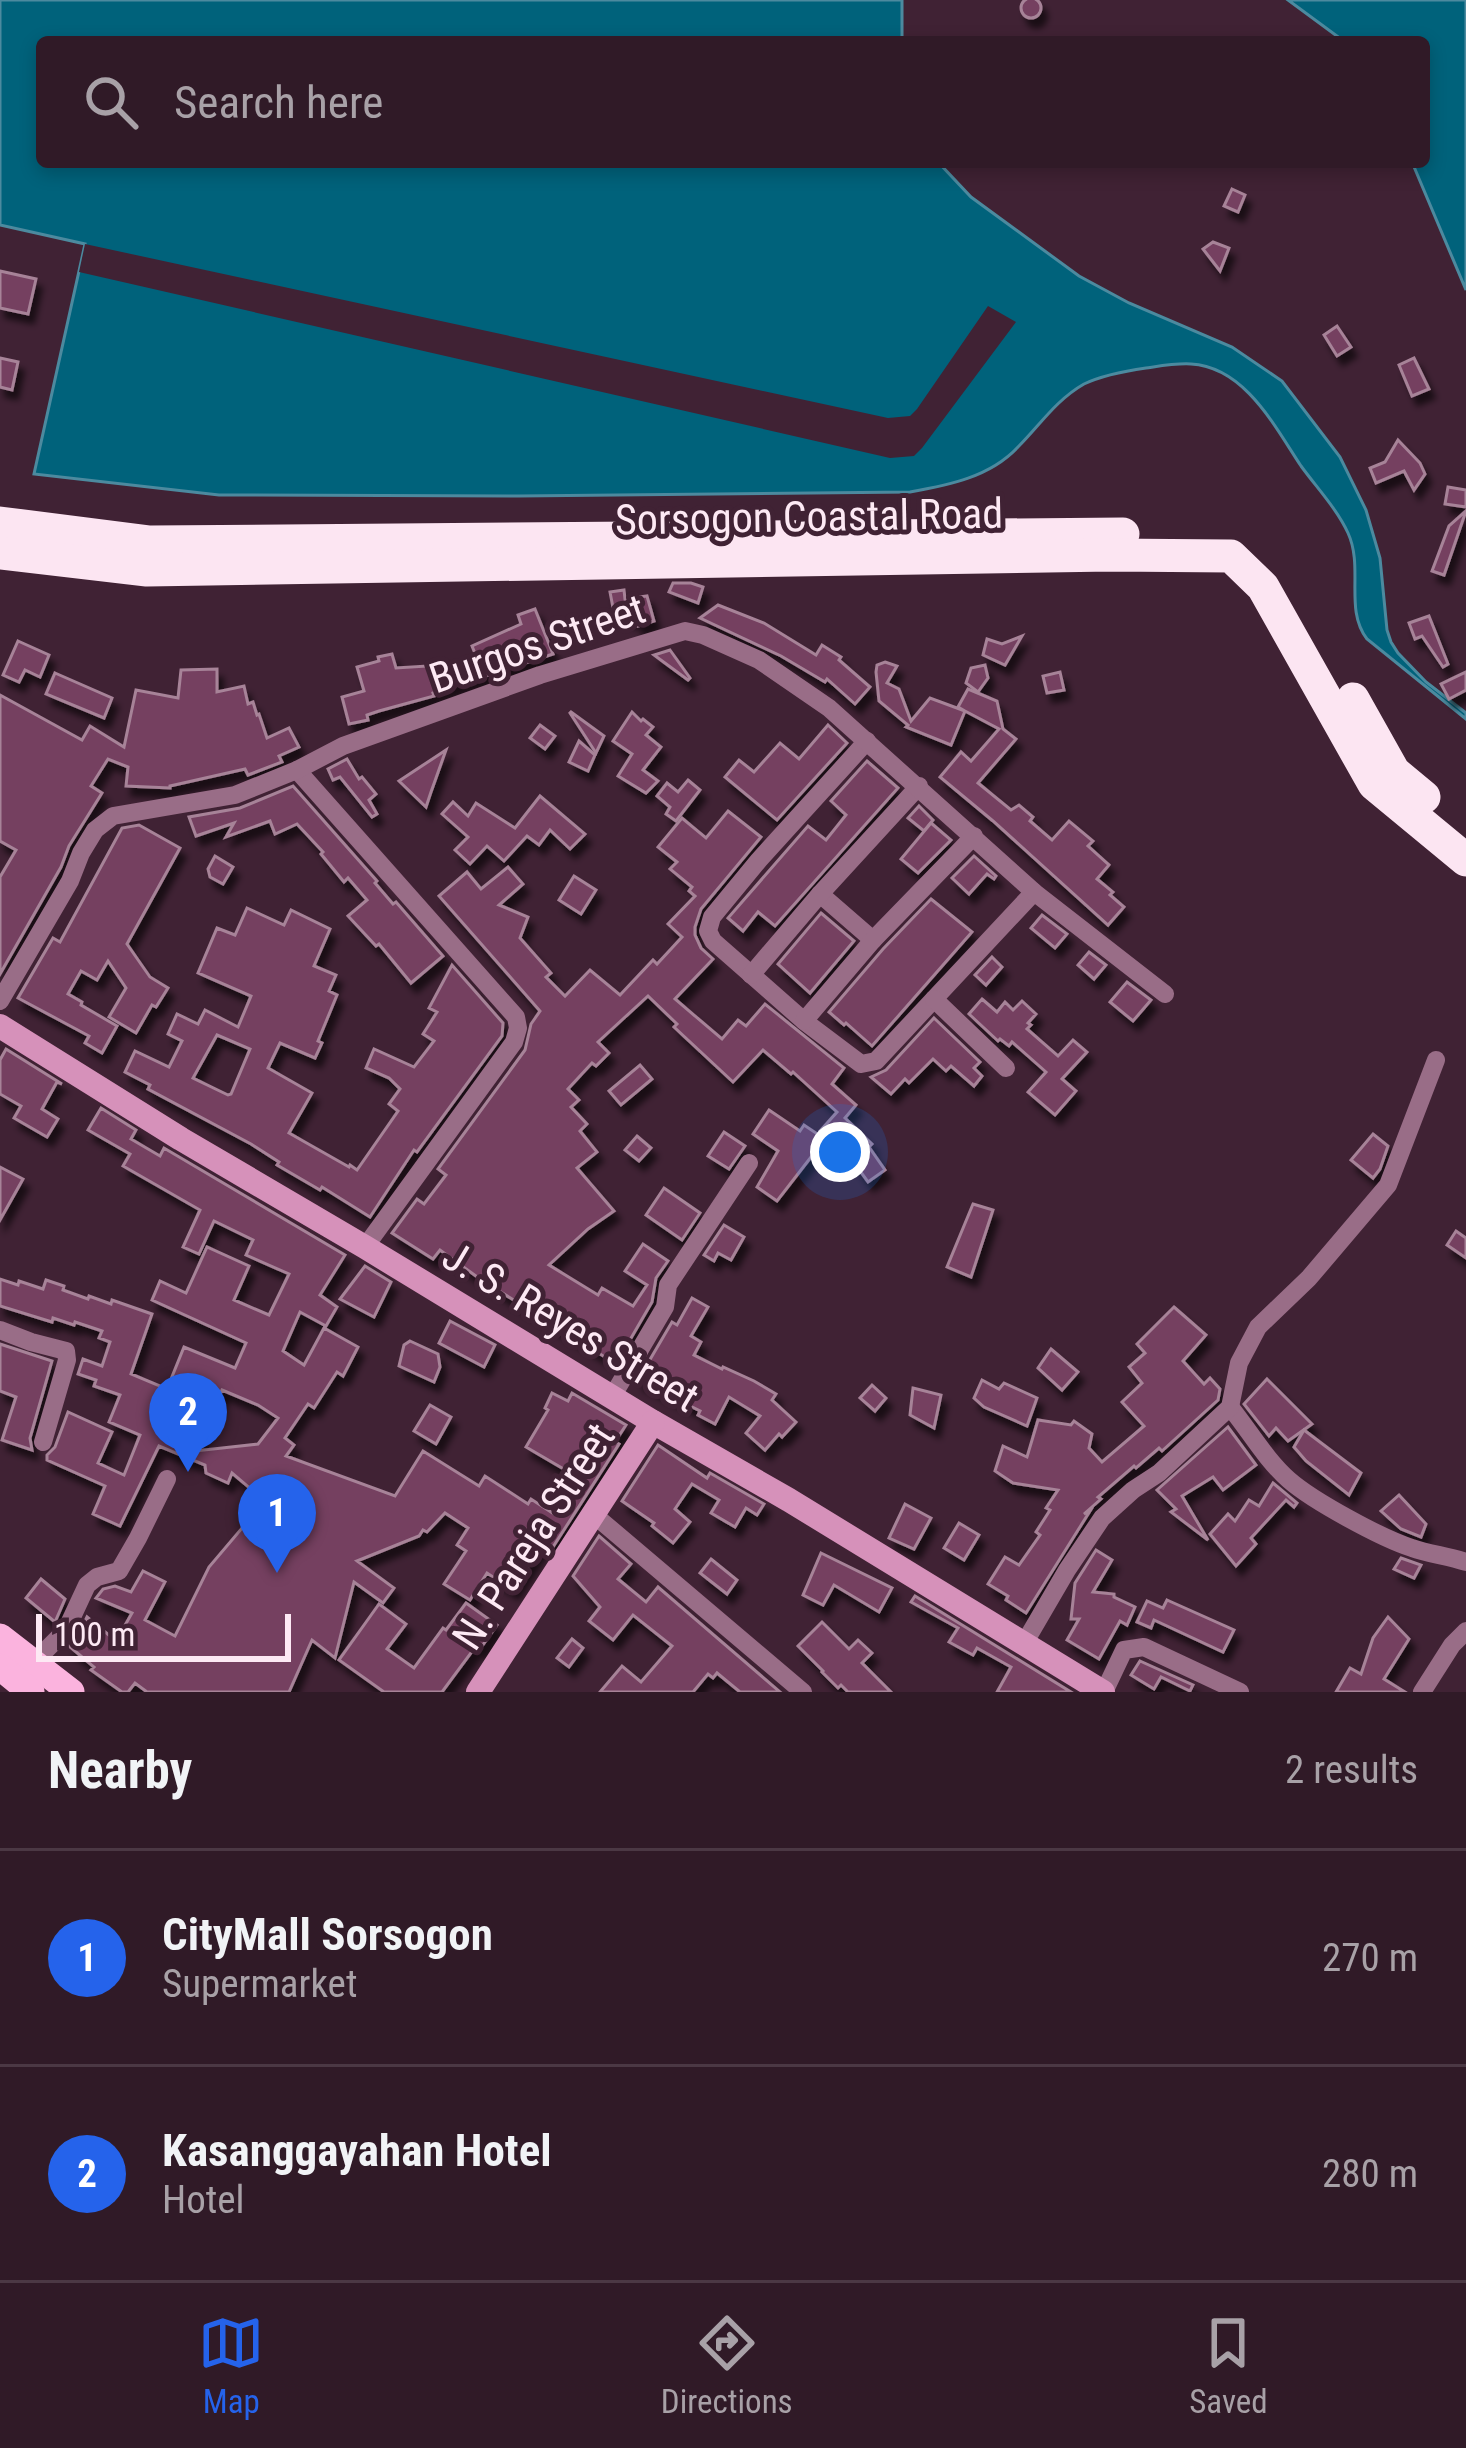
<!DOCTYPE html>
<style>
:root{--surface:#301a27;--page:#3c2733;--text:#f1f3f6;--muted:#a8a1a7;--line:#4b3844;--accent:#2563eb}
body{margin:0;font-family:"Roboto Condensed",sans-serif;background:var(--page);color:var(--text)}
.scale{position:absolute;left:36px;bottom:30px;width:255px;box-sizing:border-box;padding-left:12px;border:6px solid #fde9f4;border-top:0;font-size:33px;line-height:42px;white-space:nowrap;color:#fde9f4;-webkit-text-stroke:9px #402234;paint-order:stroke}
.you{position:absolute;left:840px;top:1152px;width:42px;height:42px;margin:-30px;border:9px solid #fff;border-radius:50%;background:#1a73e8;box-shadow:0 0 0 18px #1a73e833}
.badge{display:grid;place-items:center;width:78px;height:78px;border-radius:50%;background:var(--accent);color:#fff;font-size:39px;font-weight:700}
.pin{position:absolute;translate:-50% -99px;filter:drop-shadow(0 3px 6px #0008)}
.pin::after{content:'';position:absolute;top:63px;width:42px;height:36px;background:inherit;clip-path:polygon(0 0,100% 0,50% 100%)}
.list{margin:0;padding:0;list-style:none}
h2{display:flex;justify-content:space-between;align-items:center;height:156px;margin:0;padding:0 48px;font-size:51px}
h2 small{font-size:39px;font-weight:400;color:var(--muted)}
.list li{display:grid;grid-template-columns:78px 1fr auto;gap:36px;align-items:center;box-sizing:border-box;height:216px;padding:0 48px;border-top:3px solid var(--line)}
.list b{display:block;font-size:45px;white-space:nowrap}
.list p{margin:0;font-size:39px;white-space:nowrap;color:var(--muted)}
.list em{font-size:39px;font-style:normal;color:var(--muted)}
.icon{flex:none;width:66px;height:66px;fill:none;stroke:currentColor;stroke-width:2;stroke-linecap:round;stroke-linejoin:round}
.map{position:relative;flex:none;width:1466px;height:1692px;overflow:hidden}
.search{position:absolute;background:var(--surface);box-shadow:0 6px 18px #0003;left:36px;right:36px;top:36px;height:132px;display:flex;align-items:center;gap:30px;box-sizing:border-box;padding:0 42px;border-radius:12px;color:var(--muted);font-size:45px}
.sheet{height:588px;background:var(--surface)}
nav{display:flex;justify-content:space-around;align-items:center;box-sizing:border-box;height:168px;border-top:3px solid var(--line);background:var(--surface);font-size:33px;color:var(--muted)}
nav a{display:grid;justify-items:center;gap:6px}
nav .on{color:var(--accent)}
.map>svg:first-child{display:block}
</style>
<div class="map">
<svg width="1466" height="1692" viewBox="0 0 1466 1692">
<defs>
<filter id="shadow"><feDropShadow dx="5.5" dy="9" stdDeviation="3" flood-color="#0009"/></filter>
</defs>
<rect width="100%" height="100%" fill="#402234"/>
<g fill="#00627b" stroke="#4c8a9f" stroke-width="3">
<path d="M0,0H902V42H42V162H938L971,197L1079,276L1129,303L1232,347L1282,381L1340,457L1366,510L1380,558L1387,630L1391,642L1398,653L1426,682L1466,713V719L1367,639C1344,609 1364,568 1348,533C1337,509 1317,488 1301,466C1275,427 1245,367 1191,364C1177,363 1160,366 1146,368C1125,371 1103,375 1084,384C1056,400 1040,425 1018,447C990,477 949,485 910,492L519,496L219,495L34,474L85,244L0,225Z"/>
<polygon points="1288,0 1466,0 1466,290 1412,162 1424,162 1424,42 1345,42"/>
</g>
<polygon fill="#402234" points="85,244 888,418 910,416 917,409 988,306 1016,322 922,448 914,456 890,458 79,272"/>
<g fill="#754061" stroke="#a78398" stroke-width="3" fill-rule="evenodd" filter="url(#shadow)">
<circle cx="1031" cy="8" r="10"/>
<polygon points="1232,189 1245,195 1238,212 1224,206"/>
<polygon points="1213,242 1229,248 1220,271 1203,249"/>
<polygon points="0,271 36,279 28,314 0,308"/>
<polygon points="1337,326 1351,347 1337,356 1324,335"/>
<polygon points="0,358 18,362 12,390 0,387"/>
<polygon points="1414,358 1429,389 1412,396 1399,365"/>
<polygon points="1398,440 1420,463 1425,474 1414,490 1404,471 1376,483 1370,468 1385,462"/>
<polygon points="1448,487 1466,490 1466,507 1445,504"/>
<polygon points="1466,511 1444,575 1432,571 1449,526"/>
<polygon points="673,583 691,583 703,587 698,603 669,592"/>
<polygon points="624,590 625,599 647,596 654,621 638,626 636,617 629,619 625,610 614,613 610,592"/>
<polygon points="718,605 764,623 816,655 822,645 841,657 839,660 870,687 855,704 827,679 825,682 781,656 700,618"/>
<polygon points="535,609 553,654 433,693 434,696 379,711 367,715 368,720 349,724 342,697 364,691 357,667 379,661 378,657 392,654 396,668 443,665 444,669 476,656 472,646 521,624 518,615"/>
<polygon points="1429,616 1448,664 1443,667 1422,636 1415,639 1409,623"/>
<polygon points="1022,636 1005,665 983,655 987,639 1002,644"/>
<polygon points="18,641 49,655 40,677 25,670 19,682 3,675"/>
<polygon points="670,650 690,678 688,680 654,655"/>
<polygon points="885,662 897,666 887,683 899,689 911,721 930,698 965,711 958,707 968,689 997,701 1003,729 1016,739 978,783 1011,810 1019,805 1033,817 1030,821 1052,840 1069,821 1093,841 1088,846 1109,865 1097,879 1113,892 1110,895 1124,907 1108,925 993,821 940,777 961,752 971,761 999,729 965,711 951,745 906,727 908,725 879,701 876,672 877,665"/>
<polygon points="985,665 988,678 978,692 966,683 971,668"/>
<polygon points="217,669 217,692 244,686 248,704 253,702 257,715 259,714 267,738 289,728 299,747 279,756 282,762 248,775 245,769 170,786 170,788 126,786 128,767 108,759 91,786 102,793 69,846 61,867 0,974 0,877 16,850 0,841 0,695 82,740 90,726 124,747 136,690 178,698 181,670"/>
<polygon points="1060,672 1064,690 1047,693 1043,676"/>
<polygon points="1466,672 1466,690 1449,699 1441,684"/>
<polygon points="55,673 112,698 104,718 46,694"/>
<polygon points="571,712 604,736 596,753 570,713"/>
<polygon points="632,712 641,721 643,719 653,727 646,735 661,747 643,770 658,781 646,793 618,776 632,754 613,741"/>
<polygon points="540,725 555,736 545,749 530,738"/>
<polygon points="828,725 847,743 777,820 725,777 739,760 754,772 780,743 799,759"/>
<polygon points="579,741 595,755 588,771 569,762"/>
<polygon points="446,750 431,792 426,807 399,781"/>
<polygon points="347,759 359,779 362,777 376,794 369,800 377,814 372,817 340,777 333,780 328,769"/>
<polygon points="867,761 898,788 775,926 758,912 743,931 728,918 808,826 826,840 846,815 831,801"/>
<polygon points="688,780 700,790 676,821 666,814 670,807 657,796 667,783 678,792"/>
<polygon points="293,786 377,881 375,883 393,904 396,902 443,956 411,983 379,944 376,946 348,916 367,900 348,878 344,882 321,854 323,852 297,824 275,834 270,821 226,837 234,823 196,836 189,817 240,808"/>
<polygon points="540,796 585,834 570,849 550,830 539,845 527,836 504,861 487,846 470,864 455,850 468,837 442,814 453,802 468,816 476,803 515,828"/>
<polygon points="919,806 933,820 924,831 908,818"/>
<polygon points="728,811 761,837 701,909 695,927 695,935 701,948 713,959 675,999 722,1039 738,1020 746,1026 765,1004 844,1068 832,1084 856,1105 845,1118 872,1144 869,1147 885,1170 868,1182 839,1142 835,1146 820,1131 837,1112 793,1072 791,1074 763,1050 733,1082 674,1027 677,1024 648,996 598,1042 609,1053 596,1066 592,1063 568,1089 579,1100 571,1107 587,1124 580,1131 597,1152 577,1168 614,1211 588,1229 549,1265 598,1295 602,1288 633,1306 647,1285 625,1271 643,1244 668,1261 656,1278 652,1302 616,1364 480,1279 440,1250 433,1259 392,1233 417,1199 424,1204 446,1175 438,1169 525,1050 531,1024 540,1011 439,896 467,872 481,889 508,867 523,884 499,905 528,917 520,938 551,973 546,977 565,996 590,970 620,995 653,960 657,964 682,937 668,924 695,896 689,891 692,887 670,869 677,862 658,847 682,818 706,838"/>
<polygon points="931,823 951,840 918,873 901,859"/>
<polygon points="139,825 180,848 127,944 150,977 168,988 156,1007 152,1005 136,1033 109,1017 126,988 108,961 97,980 81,971 68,994 82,1002 81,1005 117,1026 102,1053 85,1043 89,1036 18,998 53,938 60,942 122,828"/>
<polygon points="215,856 233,867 223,884 210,877 208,869"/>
<polygon points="974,856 996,876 994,879 987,874 969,894 952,878"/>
<polygon points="574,876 596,890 581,914 559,900"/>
<polygon points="931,899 972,932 872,1046 846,1023 844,1025 829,1012 883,949"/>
<path d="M247,908L284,925L291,910L330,929L314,966L336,975L329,991L337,995L318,1041L322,1043L315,1058L280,1043L268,1068L312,1093L289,1133L349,1167L350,1165L357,1170L398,1111L389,1104L400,1089L389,1078L366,1068L374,1049L414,1067L434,1041L423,1034L437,1012L429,1008L452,965L503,1023L502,1036L417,1152L414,1150L370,1217L322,1187L320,1190L277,1165L279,1162L251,1144L148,1089L150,1085L125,1072L135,1051L169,1067L182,1041L168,1034L177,1014L198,1024L205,1010L238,1027L251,996L198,973L217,928L235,935ZM217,1035L250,1049L231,1094L228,1095L193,1078Z"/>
<polygon points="821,913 854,941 810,993 778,964"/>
<polygon points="1042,915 1067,934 1055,948 1031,928"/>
<polygon points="1089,952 1106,965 1094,979 1078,965"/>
<polygon points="992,957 1002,967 986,985 975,975"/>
<polygon points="1127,982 1151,1000 1133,1021 1110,1002"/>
<polygon points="982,999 997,1012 1005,1002 1013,1010 1022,1001 1036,1014 1028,1023 1031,1025 1027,1029 1058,1056 1073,1040 1087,1052 1062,1079 1076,1091 1055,1115 1028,1092 1046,1072 1012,1042 1009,1046 1000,1039 998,1041 969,1014"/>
<polygon points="934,1018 980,1062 974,1068 982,1076 974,1086 951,1066 946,1071 933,1059 909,1083 905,1079 891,1094 871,1077 886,1070"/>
<polygon points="6,1049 62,1084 57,1082 42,1109 58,1119 47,1137 14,1118 21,1106 0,1094 0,1060"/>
<polygon points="640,1065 652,1079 621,1105 609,1091"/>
<path d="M101,1108L136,1130L131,1139L160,1156L164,1148L345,1255L320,1295L337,1307L326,1326L300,1312L283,1351L304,1365L324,1328L358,1347L343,1376L337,1372L314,1408L308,1404L285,1438L294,1445L286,1456L395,1496L423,1451L479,1486L485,1476L528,1504L531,1499L554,1514L579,1478L526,1447L548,1410L545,1408L552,1393L568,1401L572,1393L626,1425L615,1442L619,1444L553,1547L544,1541L513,1590L487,1573L470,1600L444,1584L466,1551L457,1545L468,1528L445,1513L427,1532L423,1530L419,1536L357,1561L394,1588L383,1603L354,1582L335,1658L312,1640L289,1692H147L135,1683L128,1692H122L91,1670L94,1667L69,1646L78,1636L87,1617L116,1641L132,1613L96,1598L103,1589L115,1586L131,1592L143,1571L165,1582L145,1620L175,1636L209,1567L265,1501L232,1473L228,1483L206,1473L205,1465L159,1446L120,1526L93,1514L105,1486L47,1460V1455L55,1447L68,1412L112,1432L98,1463L124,1475L140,1435L109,1422L120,1395L94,1386L96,1380L78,1374L83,1359L102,1366L110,1342L99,1338L102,1331L75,1322L74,1325L53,1318L52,1322L0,1306V1279L18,1285L19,1281L43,1289L46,1280L64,1286L63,1290L88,1299L89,1296L111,1304L112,1300L152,1314L131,1374L167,1389L184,1347L235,1368L246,1343L152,1300L160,1281L186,1293L207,1247L249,1266L234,1300L269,1315L289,1274L246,1255L253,1240L214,1221L199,1254L183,1247L200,1210L123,1166L130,1154L88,1130ZM222,1390L258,1405L278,1418L258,1444L195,1451Z"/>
<polygon points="769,1110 800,1131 804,1125 825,1139 777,1201 757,1187 778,1151 753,1134"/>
<polygon points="724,1132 745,1146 729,1169 708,1156"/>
<polygon points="1373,1134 1388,1146 1380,1169 1373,1178 1351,1160"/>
<polygon points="637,1136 651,1148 639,1161 625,1150"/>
<polygon points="0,1167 23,1179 0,1220"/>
<polygon points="664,1188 700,1213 682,1240 646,1215"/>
<polygon points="973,1204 993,1210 971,1277 947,1267"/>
<polygon points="724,1225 744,1237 731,1260 718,1253 714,1261 704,1255"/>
<polygon points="1456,1231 1466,1238 1466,1258 1447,1245"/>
<polygon points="365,1266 391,1282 374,1317 340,1299"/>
<polygon points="692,1298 708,1307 691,1336 701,1342 694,1355 722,1369 723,1367 754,1381 776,1394 772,1400 796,1422 782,1437 779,1434 765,1450 746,1433 760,1416 729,1397 715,1424 698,1415 700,1411 638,1380 672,1322 677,1325"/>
<polygon points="1174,1307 1206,1335 1183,1361 1204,1384 1210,1378 1220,1389 1218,1400 1162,1451 1159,1448 1136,1468 1134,1466 1098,1497 1101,1499 1084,1514 1090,1511 1026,1613 1006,1600 1008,1596 988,1584 1005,1557 1019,1565 1040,1535 1036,1532 1050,1510 1046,1508 1058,1490 1013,1483 995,1471 1003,1446 1027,1457 1038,1420 1071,1425 1074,1421 1092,1434 1089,1448 1102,1462 1144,1426 1122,1402 1142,1383 1129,1367 1145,1353 1137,1344"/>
<polygon points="450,1321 495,1345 484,1367 439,1343"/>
<polygon points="410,1341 438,1354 440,1367 434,1382 399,1366 404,1345"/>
<polygon points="0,1344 52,1361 30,1438 32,1450 2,1440 16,1397 0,1391"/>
<polygon points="1051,1349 1078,1372 1062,1390 1038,1368"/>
<polygon points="1267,1379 1312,1424 1288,1441 1276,1428 1269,1436 1244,1404"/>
<polygon points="982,1380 999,1389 1004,1383 1037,1398 1027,1426 984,1407 974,1398"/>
<polygon points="872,1385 886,1398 875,1411 860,1398"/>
<polygon points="913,1388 941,1395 934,1428 910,1415"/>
<polygon points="430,1405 451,1417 436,1444 414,1431"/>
<polygon points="1228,1427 1256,1465 1223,1490 1213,1477 1182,1496 1208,1540 1171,1512 1176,1509 1157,1490"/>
<polygon points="1304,1430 1361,1473 1349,1495 1306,1461 1294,1447"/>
<polygon points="658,1445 707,1478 710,1473 764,1504 757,1515 746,1508 735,1527 711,1513 719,1500 692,1484 675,1509 690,1522 673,1543 652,1526 654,1523 622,1501"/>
<polygon points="1273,1483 1297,1503 1294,1507 1286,1500 1251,1538 1256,1544 1236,1566 1210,1534 1228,1514 1235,1521 1249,1500 1259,1506"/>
<polygon points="1399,1495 1426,1524 1421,1537 1401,1529 1381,1511"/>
<polygon points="905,1504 931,1518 914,1549 889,1538"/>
<polygon points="959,1523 979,1535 964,1560 944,1548"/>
<polygon points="599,1536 631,1564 618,1579 646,1602 658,1587 780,1692 740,1692 717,1673 713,1678 708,1674 693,1692 600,1692 622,1666 641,1682 672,1646 633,1615 613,1640 589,1621 600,1607 573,1576"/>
<polygon points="1096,1550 1112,1560 1093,1592 1114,1594 1114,1597 1135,1607 1127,1625 1120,1621 1099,1659 1067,1640 1079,1619 1071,1619 1075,1583"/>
<polygon points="821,1553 892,1588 879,1612 834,1585 823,1605 803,1595"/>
<polygon points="1401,1558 1421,1565 1414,1578 1394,1569"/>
<polygon points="711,1559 737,1580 727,1594 700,1573"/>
<polygon points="41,1579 65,1599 55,1622 26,1598"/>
<polygon points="915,1596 1071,1692 997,1692 1011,1667 977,1648 973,1655 949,1642 958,1628 911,1602"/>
<polygon points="1167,1600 1234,1630 1223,1652 1154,1620 1151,1628 1137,1622 1147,1601 1163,1608"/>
<polygon points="466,1603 497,1625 480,1649 476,1646 442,1692 384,1692 339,1660 379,1604 406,1624 387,1649 414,1668 443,1628 446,1630"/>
<polygon points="1388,1617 1409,1639 1384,1679 1405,1692 1336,1692 1350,1668 1361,1674 1373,1638"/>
<polygon points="822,1622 849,1649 858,1640 872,1653 862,1663 891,1692 848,1692 841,1685 838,1688 822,1672 823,1671 798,1646"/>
<polygon points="572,1639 583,1648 569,1667 557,1658"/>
<polygon points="1140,1661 1193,1685 1190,1691 1161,1677 1154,1689 1131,1675"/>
</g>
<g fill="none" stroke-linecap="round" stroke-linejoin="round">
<g stroke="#996d87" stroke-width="18">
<polyline points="867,741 759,860 712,917 708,931 713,941 804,1021 861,1064 876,1061 1034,892"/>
<polyline points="297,770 516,1017 518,1028 514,1042 365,1247"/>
<polyline points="820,894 873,940"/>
<polyline points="751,975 820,894 919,786"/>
<polyline points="934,999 1006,1068"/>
<polyline points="0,1001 70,881 81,853 95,830 113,816 235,795 297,770 343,746 540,675 685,631 703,635 759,660 829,708 1034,892 1165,994"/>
<polyline points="804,1021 873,940 974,836"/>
<polyline points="0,1330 31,1342 66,1351 67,1360 43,1442"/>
<polyline points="612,1397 665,1307 668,1285 749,1163"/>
<path d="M1230,1407C1249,1430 1266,1460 1289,1480C1313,1501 1381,1538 1412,1548C1429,1554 1448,1556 1466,1562"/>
<polyline points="593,1514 803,1692"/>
<polyline points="1025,1642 1067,1570 1102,1518 1133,1490 1159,1473 1230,1407 1239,1363 1258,1327 1309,1278 1388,1185 1436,1060"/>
<polyline points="33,1663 66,1630 87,1585 97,1577 119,1571 138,1538 167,1479"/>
<polyline points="1104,1692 1124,1650 1144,1647 1240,1692"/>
<polyline points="1422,1692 1452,1645 1466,1631"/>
</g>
<g stroke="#d691ba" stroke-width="24">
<polyline points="0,1026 181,1139 365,1247 653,1422 789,1500 1103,1692"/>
<polyline points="478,1692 653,1422"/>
</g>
<g stroke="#fbb3de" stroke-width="27">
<polyline points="0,1637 71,1692"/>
<polyline points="0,1667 31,1692"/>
</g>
<g stroke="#fce5f2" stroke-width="33">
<polyline points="0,523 150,542 1123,534"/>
<polyline points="0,553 147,570 1111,555 1231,556 1263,587 1374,784 1466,860"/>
<polyline points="1353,699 1394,772 1424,797"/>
</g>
</g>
<g text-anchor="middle" stroke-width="10" stroke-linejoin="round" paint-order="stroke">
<g font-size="42" fill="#fde9f4" stroke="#402234">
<text transform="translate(809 516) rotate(-1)" y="15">Sorsogon Coastal Road</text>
<text transform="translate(537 643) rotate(-19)" y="15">Burgos Street</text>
<text transform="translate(571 1326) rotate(31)" y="15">J. S. Reyes Street</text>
<text transform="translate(533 1536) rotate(-57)" y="15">N. Pareja Street</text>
</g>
</g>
</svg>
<div class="scale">100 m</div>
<div class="you"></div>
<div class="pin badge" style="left:277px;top:1573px">1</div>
<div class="pin badge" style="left:188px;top:1472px">2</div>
<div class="search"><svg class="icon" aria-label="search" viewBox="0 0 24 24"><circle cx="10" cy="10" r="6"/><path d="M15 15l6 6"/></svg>Search here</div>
</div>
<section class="sheet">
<h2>Nearby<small>2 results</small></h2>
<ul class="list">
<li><span class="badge">1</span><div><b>CityMall Sorsogon</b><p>Supermarket</p></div><em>270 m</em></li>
<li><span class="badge">2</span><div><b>Kasanggayahan Hotel</b><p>Hotel</p></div><em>280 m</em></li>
</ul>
</section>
<nav>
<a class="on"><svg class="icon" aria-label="map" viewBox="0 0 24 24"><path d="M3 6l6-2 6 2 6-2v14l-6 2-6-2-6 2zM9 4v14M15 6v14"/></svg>Map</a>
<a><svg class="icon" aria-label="directions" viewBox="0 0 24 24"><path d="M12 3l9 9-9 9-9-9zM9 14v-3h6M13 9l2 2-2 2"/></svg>Directions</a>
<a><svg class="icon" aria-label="saved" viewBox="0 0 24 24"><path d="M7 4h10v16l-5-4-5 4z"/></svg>Saved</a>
</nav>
